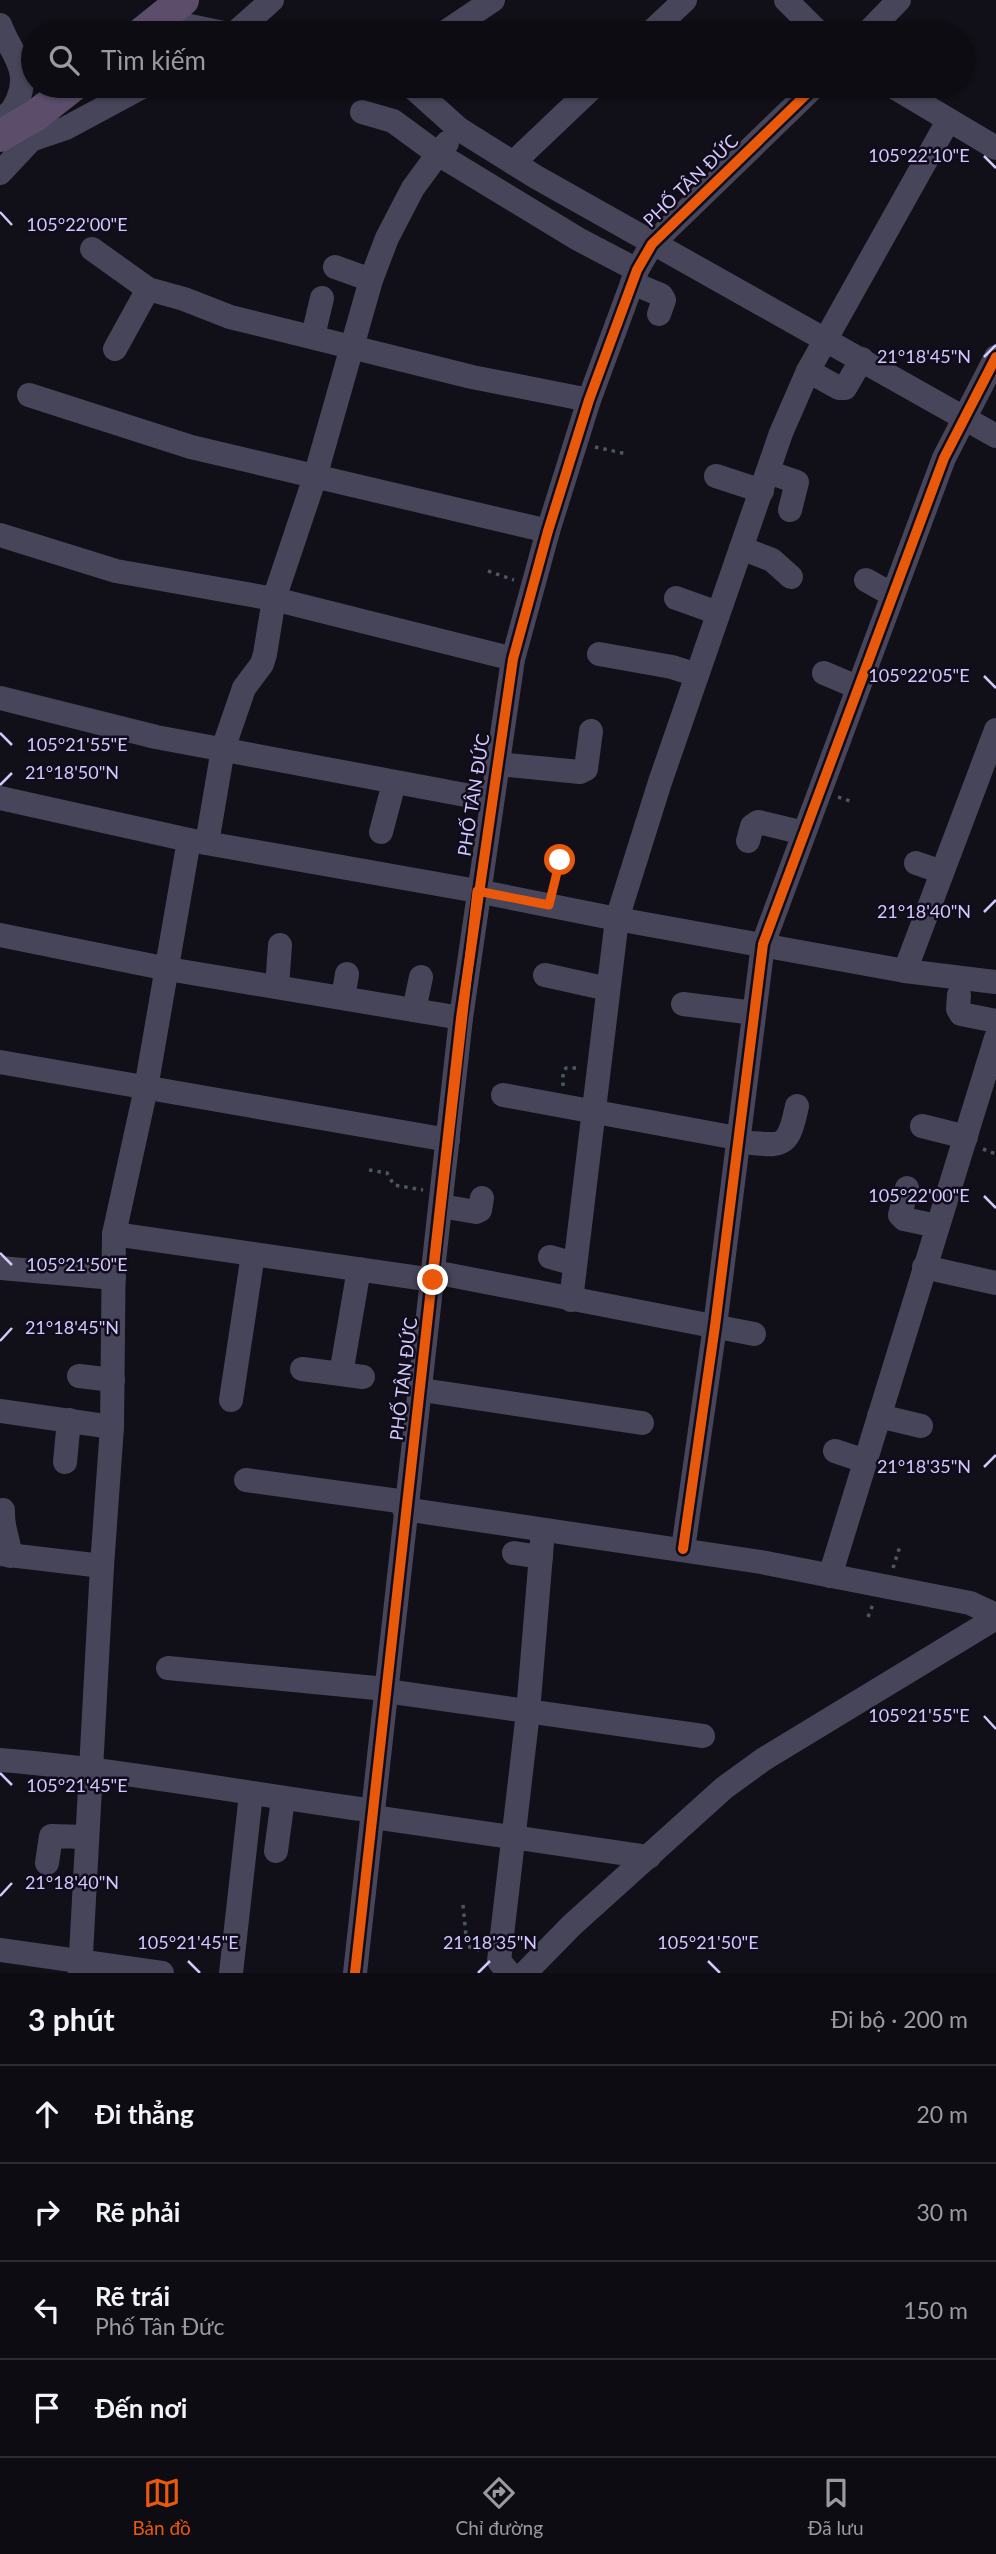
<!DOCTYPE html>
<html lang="vi">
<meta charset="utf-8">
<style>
:root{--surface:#0d0c12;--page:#16151b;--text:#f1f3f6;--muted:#9a9b9f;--line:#2d2c32;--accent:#ea580c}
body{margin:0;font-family:Lato,sans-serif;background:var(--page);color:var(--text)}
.stop{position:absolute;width:21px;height:21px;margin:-16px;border:5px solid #ea580c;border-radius:50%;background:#fff}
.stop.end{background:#ea580c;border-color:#fff;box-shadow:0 2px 7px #0008}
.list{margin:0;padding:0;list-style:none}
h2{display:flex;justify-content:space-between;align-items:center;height:91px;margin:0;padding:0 28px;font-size:30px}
h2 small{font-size:23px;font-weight:400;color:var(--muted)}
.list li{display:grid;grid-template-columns:46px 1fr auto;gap:21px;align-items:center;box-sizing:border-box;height:98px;padding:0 28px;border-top:2px solid var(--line)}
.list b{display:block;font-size:26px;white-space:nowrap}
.list p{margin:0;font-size:23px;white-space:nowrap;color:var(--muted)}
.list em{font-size:23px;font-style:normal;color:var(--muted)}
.icon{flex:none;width:38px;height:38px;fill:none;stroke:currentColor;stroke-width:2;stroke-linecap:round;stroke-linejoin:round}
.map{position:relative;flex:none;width:996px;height:1973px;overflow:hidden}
.search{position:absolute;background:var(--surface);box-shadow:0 2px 5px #0004;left:21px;right:21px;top:21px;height:77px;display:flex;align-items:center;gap:18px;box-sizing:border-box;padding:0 24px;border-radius:38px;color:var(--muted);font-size:26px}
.sheet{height:483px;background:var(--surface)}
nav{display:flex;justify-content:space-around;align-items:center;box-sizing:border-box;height:98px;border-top:2px solid var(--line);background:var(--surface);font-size:19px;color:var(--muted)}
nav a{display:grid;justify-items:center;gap:4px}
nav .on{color:var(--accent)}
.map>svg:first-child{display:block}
</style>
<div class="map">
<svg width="996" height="1973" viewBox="0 0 996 1973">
<rect width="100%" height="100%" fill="#111018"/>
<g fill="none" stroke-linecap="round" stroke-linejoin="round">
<g stroke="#4b5764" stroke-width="3.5" stroke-dasharray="3.5 5" stroke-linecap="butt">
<polyline points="595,447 627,454"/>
<polyline points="488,571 514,580"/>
<polyline points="838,797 850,801"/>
<polyline points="553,886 560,860"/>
<polyline points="563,1086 563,1072 566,1068 578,1068"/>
<polyline points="983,1149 996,1154"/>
<polyline points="369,1170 387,1173 394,1185 423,1190"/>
<polyline points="893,1568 900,1546"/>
<polyline points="868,1617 873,1604"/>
<polyline points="463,1905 467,1946 481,1951"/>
</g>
<g stroke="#474559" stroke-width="24">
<polyline points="786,0 819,33"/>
<polyline points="165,16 185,25 224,33"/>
<path d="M0,25C10,52 31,69 18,99C13,110 11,113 0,119"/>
<polyline points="235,33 272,0"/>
<polyline points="444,33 493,0"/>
<polyline points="650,33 685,0"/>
<polyline points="867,33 899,0"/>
<polyline points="411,86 459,129 536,177 996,436"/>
<polyline points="892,86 996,148"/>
<polyline points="362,112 393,121 438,154 447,143"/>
<polyline points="513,163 594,86"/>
<polyline points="0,173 31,140 66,128 144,86"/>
<polyline points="92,249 148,289 184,299 230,317 472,377 589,400"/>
<polyline points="335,267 371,280"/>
<polyline points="632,283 661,295 664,300 659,314"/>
<polyline points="313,336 322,298"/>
<polyline points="115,349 148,289"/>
<polyline points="808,371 839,388 845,388 862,359"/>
<polyline points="29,395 191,447 548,531"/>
<polyline points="768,472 797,482 790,510"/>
<polyline points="716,476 762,491"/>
<polyline points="0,535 116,571 274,599 513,659"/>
<polyline points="741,548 772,560 791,577"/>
<polyline points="866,580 891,594"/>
<polyline points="676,598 718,613"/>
<polyline points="599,654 672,667 697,675"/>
<polyline points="824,673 857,687"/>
<polyline points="0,698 156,737 492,800"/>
<polyline points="497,764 580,772 586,769 591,731"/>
<polyline points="0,798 189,840 477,891 617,919 905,971 996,982"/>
<polyline points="381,832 394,783"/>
<polyline points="748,841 752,826 758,822 804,833"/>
<polyline points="207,843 223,749 244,688 262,664 265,654 274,599 315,477 371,280 387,238 413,188 438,154 578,239 637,270"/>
<polyline points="916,863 942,872"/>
<polyline points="0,935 168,969 461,1018"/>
<polyline points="905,971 996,730"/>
<polyline points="545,975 608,989"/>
<polyline points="277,987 280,945"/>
<polyline points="959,995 958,1009 961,1014 996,1021"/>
<polyline points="343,998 347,974"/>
<polyline points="683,1004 754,1013"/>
<polyline points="414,1010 421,977"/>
<polyline points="0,1062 448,1140"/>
<polyline points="503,1095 737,1138"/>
<polyline points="922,1126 966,1137"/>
<path d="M736,1142C781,1144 787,1154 797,1106"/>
<polyline points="907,1188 900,1215 904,1219 937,1226"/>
<polyline points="441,1206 476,1212 480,1210 482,1198"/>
<polyline points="114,1234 433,1280"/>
<polyline points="550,1257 575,1264"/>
<polyline points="924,1267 996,1283"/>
<polyline points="0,1268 114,1278"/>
<polyline points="434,1272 754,1334"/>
<polyline points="571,1300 617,919 660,782 781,433 808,371 948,121"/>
<polyline points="302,1369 341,1374 359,1269"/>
<polyline points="341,1374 363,1377"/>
<polyline points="79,1376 113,1380"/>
<polyline points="422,1390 642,1423"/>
<polyline points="231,1400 253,1254"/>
<polyline points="0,1411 112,1427"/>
<polyline points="879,1416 921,1426"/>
<polyline points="835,1451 865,1461"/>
<polyline points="65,1462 69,1420"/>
<polyline points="246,1480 406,1502"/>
<polyline points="404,1509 761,1562 970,1603 996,1615"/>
<path d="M3,1510C2,1530 9,1537 10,1556"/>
<polyline points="683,1549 715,1326 763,944 944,458 996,357"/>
<polyline points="514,1553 541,1557"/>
<polyline points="0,1554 102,1566"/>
<polyline points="830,1576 996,1038"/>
<polyline points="168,1668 386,1689"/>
<polyline points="386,1691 703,1736"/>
<path d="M0,1760C125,1770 249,1794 374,1811"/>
<polyline points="374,1817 649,1857"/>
<polyline points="276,1851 283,1799"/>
<polyline points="47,1863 51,1836 87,1837"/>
<polyline points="0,1950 162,1973"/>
<polyline points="80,1973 102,1566 112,1427 114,1234 146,1088 189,840"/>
<polyline points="231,1973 251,1794"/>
<polyline points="355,1973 461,1018 513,659 548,531 589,400 637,270 652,244 815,86"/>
<polyline points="509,1973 499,1961 528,1712 543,1530"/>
<polyline points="525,1973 572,1925 724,1788 764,1759 996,1618"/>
</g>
<g stroke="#5c4e6a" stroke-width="32">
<polyline points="142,33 183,0"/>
<polyline points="0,136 36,115 73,86"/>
</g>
<g stroke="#100c1b" stroke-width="15">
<g id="cycleway">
<polyline points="683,1549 715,1326 763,944 944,458 996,357"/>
<polyline points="355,1973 461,1018 513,659 548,531 589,400 637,270 652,244 815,86"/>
</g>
</g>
<use href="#cycleway" stroke="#e8590c" stroke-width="10"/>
</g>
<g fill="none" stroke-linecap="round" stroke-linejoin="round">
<polyline stroke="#ea580c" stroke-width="9" points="433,1280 477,891 549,905 560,860"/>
</g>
<path fill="none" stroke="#d3c8fd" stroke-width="2.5" d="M984,156L996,168M0,212L12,225M984,357L996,345M984,676L996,688M0,733L12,745M0,785L12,773M984,912L996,900M984,1196L996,1208M0,1253L12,1265M0,1341L12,1328M984,1467L996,1455M984,1716L996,1729M0,1773L12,1785M0,1896L12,1883M188,1961L200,1973M708,1961L720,1973M478,1973L490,1961"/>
<g text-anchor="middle" stroke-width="5" stroke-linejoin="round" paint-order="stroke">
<g font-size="18" fill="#d3c8fd" stroke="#100c1b">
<text transform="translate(691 181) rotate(-44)" y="6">PHỐ TÂN ĐỨC</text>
<text transform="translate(474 795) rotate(-81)" y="6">PHỐ TÂN ĐỨC</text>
<text transform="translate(404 1379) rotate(-83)" y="6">PHỐ TÂN ĐỨC</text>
</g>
</g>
<g font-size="18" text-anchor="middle" fill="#d3c8fd" stroke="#100c1b" stroke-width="5" stroke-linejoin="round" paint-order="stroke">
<text x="919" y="162">105°22'10"E</text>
<text x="77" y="231">105°22'00"E</text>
<text x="924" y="363">21°18'45"N</text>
<text x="919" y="682">105°22'05"E</text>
<text x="77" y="751">105°21'55"E</text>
<text x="72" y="779">21°18'50"N</text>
<text x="924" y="918">21°18'40"N</text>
<text x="919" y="1202">105°22'00"E</text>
<text x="77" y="1271">105°21'50"E</text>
<text x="72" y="1334">21°18'45"N</text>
<text x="924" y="1473">21°18'35"N</text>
<text x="919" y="1722">105°21'55"E</text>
<text x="77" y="1792">105°21'45"E</text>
<text x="72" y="1889">21°18'40"N</text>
<text x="188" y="1949">105°21'45"E</text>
<text x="490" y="1949">21°18'35"N</text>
<text x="708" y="1949">105°21'50"E</text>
</g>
</svg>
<div class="stop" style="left:560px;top:860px"></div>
<div class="stop end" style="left:433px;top:1280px"></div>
<div class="search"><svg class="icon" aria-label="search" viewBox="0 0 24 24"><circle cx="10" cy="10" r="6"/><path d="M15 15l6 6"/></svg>Tìm kiếm</div>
</div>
<section class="sheet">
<h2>3 phút<small>Đi bộ · 200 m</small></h2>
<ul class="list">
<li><svg class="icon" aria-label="ahead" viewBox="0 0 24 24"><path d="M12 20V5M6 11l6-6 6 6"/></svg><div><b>Đi thẳng</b></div><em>20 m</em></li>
<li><svg class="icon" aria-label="right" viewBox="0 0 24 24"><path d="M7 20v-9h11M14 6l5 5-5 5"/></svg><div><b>Rẽ phải</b></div><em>30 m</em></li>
<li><svg class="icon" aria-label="left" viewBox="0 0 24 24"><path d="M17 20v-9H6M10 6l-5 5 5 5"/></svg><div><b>Rẽ trái</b><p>Phố Tân Đức</p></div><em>150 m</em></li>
<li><svg class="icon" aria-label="arrive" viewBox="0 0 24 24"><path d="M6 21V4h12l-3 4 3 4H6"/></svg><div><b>Đến nơi</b></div></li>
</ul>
</section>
<nav>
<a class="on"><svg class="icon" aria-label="map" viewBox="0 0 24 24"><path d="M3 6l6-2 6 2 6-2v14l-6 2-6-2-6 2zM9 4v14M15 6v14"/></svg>Bản đồ</a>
<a><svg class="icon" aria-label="directions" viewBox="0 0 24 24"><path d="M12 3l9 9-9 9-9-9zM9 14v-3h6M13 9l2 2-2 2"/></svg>Chỉ đường</a>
<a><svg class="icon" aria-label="saved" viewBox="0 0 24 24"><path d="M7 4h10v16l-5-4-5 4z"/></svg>Đã lưu</a>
</nav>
